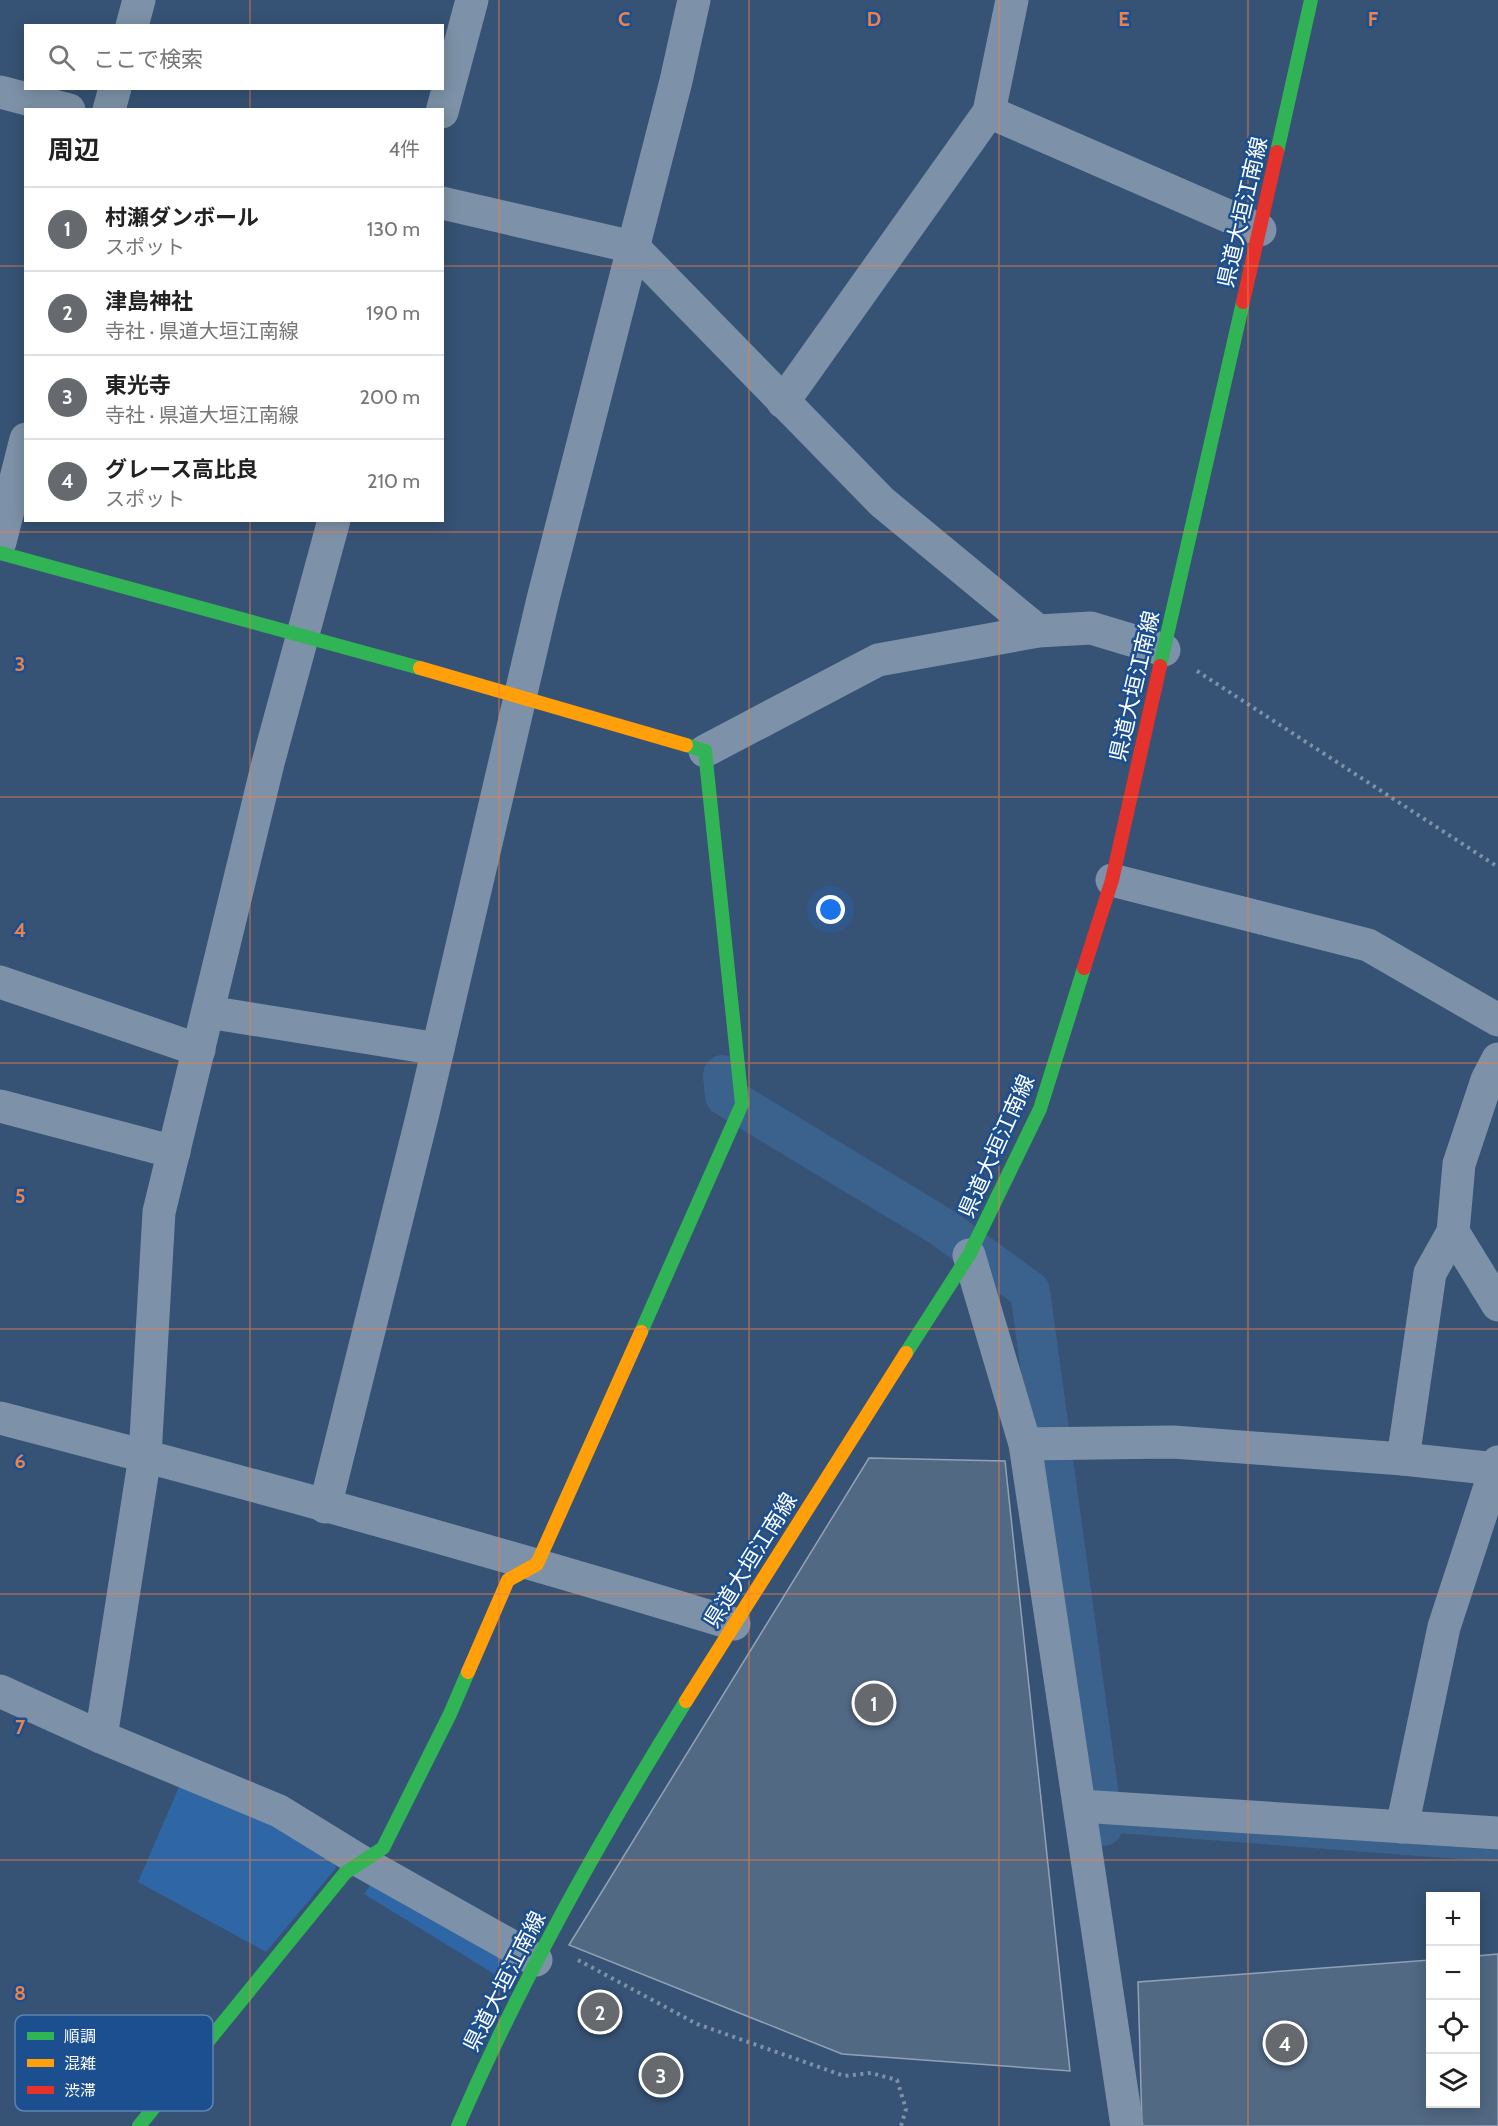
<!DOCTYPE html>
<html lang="ja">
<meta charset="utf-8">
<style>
:root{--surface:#fff;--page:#f6f6f6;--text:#222;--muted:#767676;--line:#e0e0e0;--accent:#666a6f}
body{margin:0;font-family:Cabin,"Noto Sans JP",sans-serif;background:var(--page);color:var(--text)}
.controls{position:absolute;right:18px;bottom:18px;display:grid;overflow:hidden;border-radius:0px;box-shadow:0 3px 15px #0003}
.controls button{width:54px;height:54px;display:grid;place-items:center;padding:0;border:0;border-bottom:2px solid var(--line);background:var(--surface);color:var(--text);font:30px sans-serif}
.you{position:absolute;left:831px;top:910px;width:21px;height:21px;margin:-15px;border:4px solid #fff;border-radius:50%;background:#1a73e8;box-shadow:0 0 0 9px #1a73e833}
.badge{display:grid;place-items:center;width:39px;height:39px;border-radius:50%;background:var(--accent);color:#fff;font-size:20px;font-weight:700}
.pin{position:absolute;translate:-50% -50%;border:3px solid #fff;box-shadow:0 2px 6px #0006}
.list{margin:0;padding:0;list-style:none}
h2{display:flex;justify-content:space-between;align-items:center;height:78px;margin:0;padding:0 24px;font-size:26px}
h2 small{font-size:20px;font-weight:400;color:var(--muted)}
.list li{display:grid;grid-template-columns:39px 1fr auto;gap:18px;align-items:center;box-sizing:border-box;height:84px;padding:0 24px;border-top:2px solid var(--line)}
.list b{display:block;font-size:22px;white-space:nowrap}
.list p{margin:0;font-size:20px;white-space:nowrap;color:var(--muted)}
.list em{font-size:20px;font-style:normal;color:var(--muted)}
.icon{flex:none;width:33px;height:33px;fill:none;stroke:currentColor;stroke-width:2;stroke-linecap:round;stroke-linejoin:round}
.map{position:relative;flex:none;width:1498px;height:2126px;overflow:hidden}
.search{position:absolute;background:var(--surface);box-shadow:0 3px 15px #0003;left:24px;top:24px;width:420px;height:66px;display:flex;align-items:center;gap:15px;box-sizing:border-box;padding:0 21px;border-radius:0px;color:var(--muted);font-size:22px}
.panel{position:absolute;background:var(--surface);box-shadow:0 3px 15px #0003;left:24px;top:108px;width:420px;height:414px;border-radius:0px}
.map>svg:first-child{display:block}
</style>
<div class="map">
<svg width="1498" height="2126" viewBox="0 0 1498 2126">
<rect width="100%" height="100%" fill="#365274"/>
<g fill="#2f66a5">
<polygon points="182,1780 331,1851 336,1868 266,1952 138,1882"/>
<polygon points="374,1880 510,1964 504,1980 364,1894"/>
</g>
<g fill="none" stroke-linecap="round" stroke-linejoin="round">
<polyline stroke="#3b618d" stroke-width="12" points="1103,1826 1498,1856"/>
<polyline stroke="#3b618d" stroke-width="40" points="723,1075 725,1096 942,1227 1030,1291 1103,1826"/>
</g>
<g fill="#526984" stroke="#92a2b6" stroke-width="1.5">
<polygon points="869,1458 1005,1461 1070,2071 842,2054 569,1945"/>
<polygon points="1498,1954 1498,2126 1142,2126 1138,1982 1430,1960 1430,2104 1476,2104 1476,1956"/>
</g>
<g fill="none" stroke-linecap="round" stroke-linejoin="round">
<g stroke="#7d92a8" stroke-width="4" stroke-dasharray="3 4.5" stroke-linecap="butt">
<polyline points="1197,671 1498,867"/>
<polyline points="578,1960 697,2024 844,2076 871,2073 897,2080 906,2109 901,2126"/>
</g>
<g stroke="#7d92a8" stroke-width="33">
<polyline points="132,26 139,0"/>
<polyline points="0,92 69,110"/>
<polyline points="109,110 115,88"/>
<polyline points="442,112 472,0"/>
<polyline points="989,112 1260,230"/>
<polyline points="442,203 633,247 882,502 1038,631"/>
<polyline points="783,402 989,112 1012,0"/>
<polyline points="0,542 26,439"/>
<polyline points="705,751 878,660 1038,631 1091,628 1164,650"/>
<polyline points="1112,880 1368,945 1498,1020"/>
<polyline points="0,982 199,1050"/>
<polyline points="208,1012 438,1049"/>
<polyline points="1498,1059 1487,1080 1459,1164 1453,1232 1498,1305"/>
<polyline points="0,1106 174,1152"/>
<polyline points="969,1255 1025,1444 1127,2126"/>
<path d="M0,1418C246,1482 491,1550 734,1624"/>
<polyline points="1025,1444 1173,1442 1403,1459 1496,1469"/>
<polyline points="1403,1459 1430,1273 1453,1232"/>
<polyline points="325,1507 423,1113 543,599 676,81 694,0"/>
<polyline points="0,1691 101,1737 279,1811 362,1862 536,1960"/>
<polyline points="101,1737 145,1456 159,1212 268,763 334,520"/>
<polyline points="1080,1806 1498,1833"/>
<polyline points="1402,1827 1444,1627 1498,1462"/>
</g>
<g stroke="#30b455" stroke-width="14">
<polyline points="1277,152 1311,0"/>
<polyline points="0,553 420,668"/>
<polyline points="1160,666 1243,302"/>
<polyline points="641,1332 742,1104 705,751 686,745"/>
<polyline points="906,1353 969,1255 1040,1109 1084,968"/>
<polyline points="139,2126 345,1873 383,1848 450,1714 468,1672"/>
<path d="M458,2126C522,1978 601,1838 686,1701"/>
</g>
<g stroke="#ff9f0a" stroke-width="14">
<polyline points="420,668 686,745"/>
<polyline points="468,1672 508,1580 537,1564 641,1332"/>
<polyline points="686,1701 906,1353"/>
</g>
<g stroke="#e5322d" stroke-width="14">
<polyline points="1243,302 1277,152"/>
<polyline points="1084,968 1112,880 1160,666"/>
</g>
</g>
<path fill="none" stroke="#ee8249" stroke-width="1.5" stroke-opacity="0.55" d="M250,0V26M499,0V2126M749,0V2126M999,0V2126M1248,0V2126M250,88V110M0,266H26M442,266H1498M250,520V2126M0,532H1498M0,797H1498M0,1063H1498M0,1329H1498M0,1594H1498M0,1860H1498"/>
<g text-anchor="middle" stroke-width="5" stroke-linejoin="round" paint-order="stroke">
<g font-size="22" fill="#fff" stroke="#1b4f8f">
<text transform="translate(1242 212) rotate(-77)" y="8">県道大垣江南線</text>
<text transform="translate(1134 686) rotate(-77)" y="8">県道大垣江南線</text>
<text transform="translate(996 1146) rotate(-66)" y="8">県道大垣江南線</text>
<text transform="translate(750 1560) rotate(-58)" y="8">県道大垣江南線</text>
<text transform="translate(504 1981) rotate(-63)" y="8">県道大垣江南線</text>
</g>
</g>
<rect x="15" y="2015" width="198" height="96" rx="9" fill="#1b4f8f" stroke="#5f84b1" stroke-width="1.5"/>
<rect x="27" y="2032" width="27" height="8" fill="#30b455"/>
<rect x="27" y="2059" width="27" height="8" fill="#ff9f0a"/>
<rect x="27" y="2086" width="27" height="8" fill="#e5322d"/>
<g font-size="16" fill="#fff">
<text x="64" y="2042">順調</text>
<text x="64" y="2069">混雑</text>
<text x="64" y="2096">渋滞</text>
</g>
<g font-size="20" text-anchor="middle" font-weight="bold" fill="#ee8249" stroke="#1b4f8f" stroke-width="5" stroke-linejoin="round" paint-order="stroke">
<text x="624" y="26">C</text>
<text x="874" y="26">D</text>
<text x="1124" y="26">E</text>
<text x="1373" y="26">F</text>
<text x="20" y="671">3</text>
<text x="20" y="937">4</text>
<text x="20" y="1203">5</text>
<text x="20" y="1468">6</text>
<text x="20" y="1734">7</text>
<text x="20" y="2000">8</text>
</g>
</svg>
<div class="controls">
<button>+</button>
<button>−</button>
<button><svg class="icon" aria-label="locate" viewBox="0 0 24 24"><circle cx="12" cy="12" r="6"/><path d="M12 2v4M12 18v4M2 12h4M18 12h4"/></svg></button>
<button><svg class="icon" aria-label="layers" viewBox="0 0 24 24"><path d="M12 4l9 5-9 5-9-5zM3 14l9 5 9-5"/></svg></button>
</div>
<div class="you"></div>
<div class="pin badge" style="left:874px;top:1703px">1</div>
<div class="pin badge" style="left:600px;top:2012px">2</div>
<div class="pin badge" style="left:661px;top:2075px">3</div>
<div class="pin badge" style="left:1285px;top:2043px">4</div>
<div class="search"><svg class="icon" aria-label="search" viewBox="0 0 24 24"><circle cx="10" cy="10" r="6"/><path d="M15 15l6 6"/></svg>ここで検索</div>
<section class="panel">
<h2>周辺<small>4件</small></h2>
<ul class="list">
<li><span class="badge">1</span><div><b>村瀬ダンボール</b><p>スポット</p></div><em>130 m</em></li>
<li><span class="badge">2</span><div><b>津島神社</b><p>寺社 · 県道大垣江南線</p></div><em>190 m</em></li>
<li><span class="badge">3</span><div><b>東光寺</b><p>寺社 · 県道大垣江南線</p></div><em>200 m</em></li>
<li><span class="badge">4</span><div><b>グレース高比良</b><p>スポット</p></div><em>210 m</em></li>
</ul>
</section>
</div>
